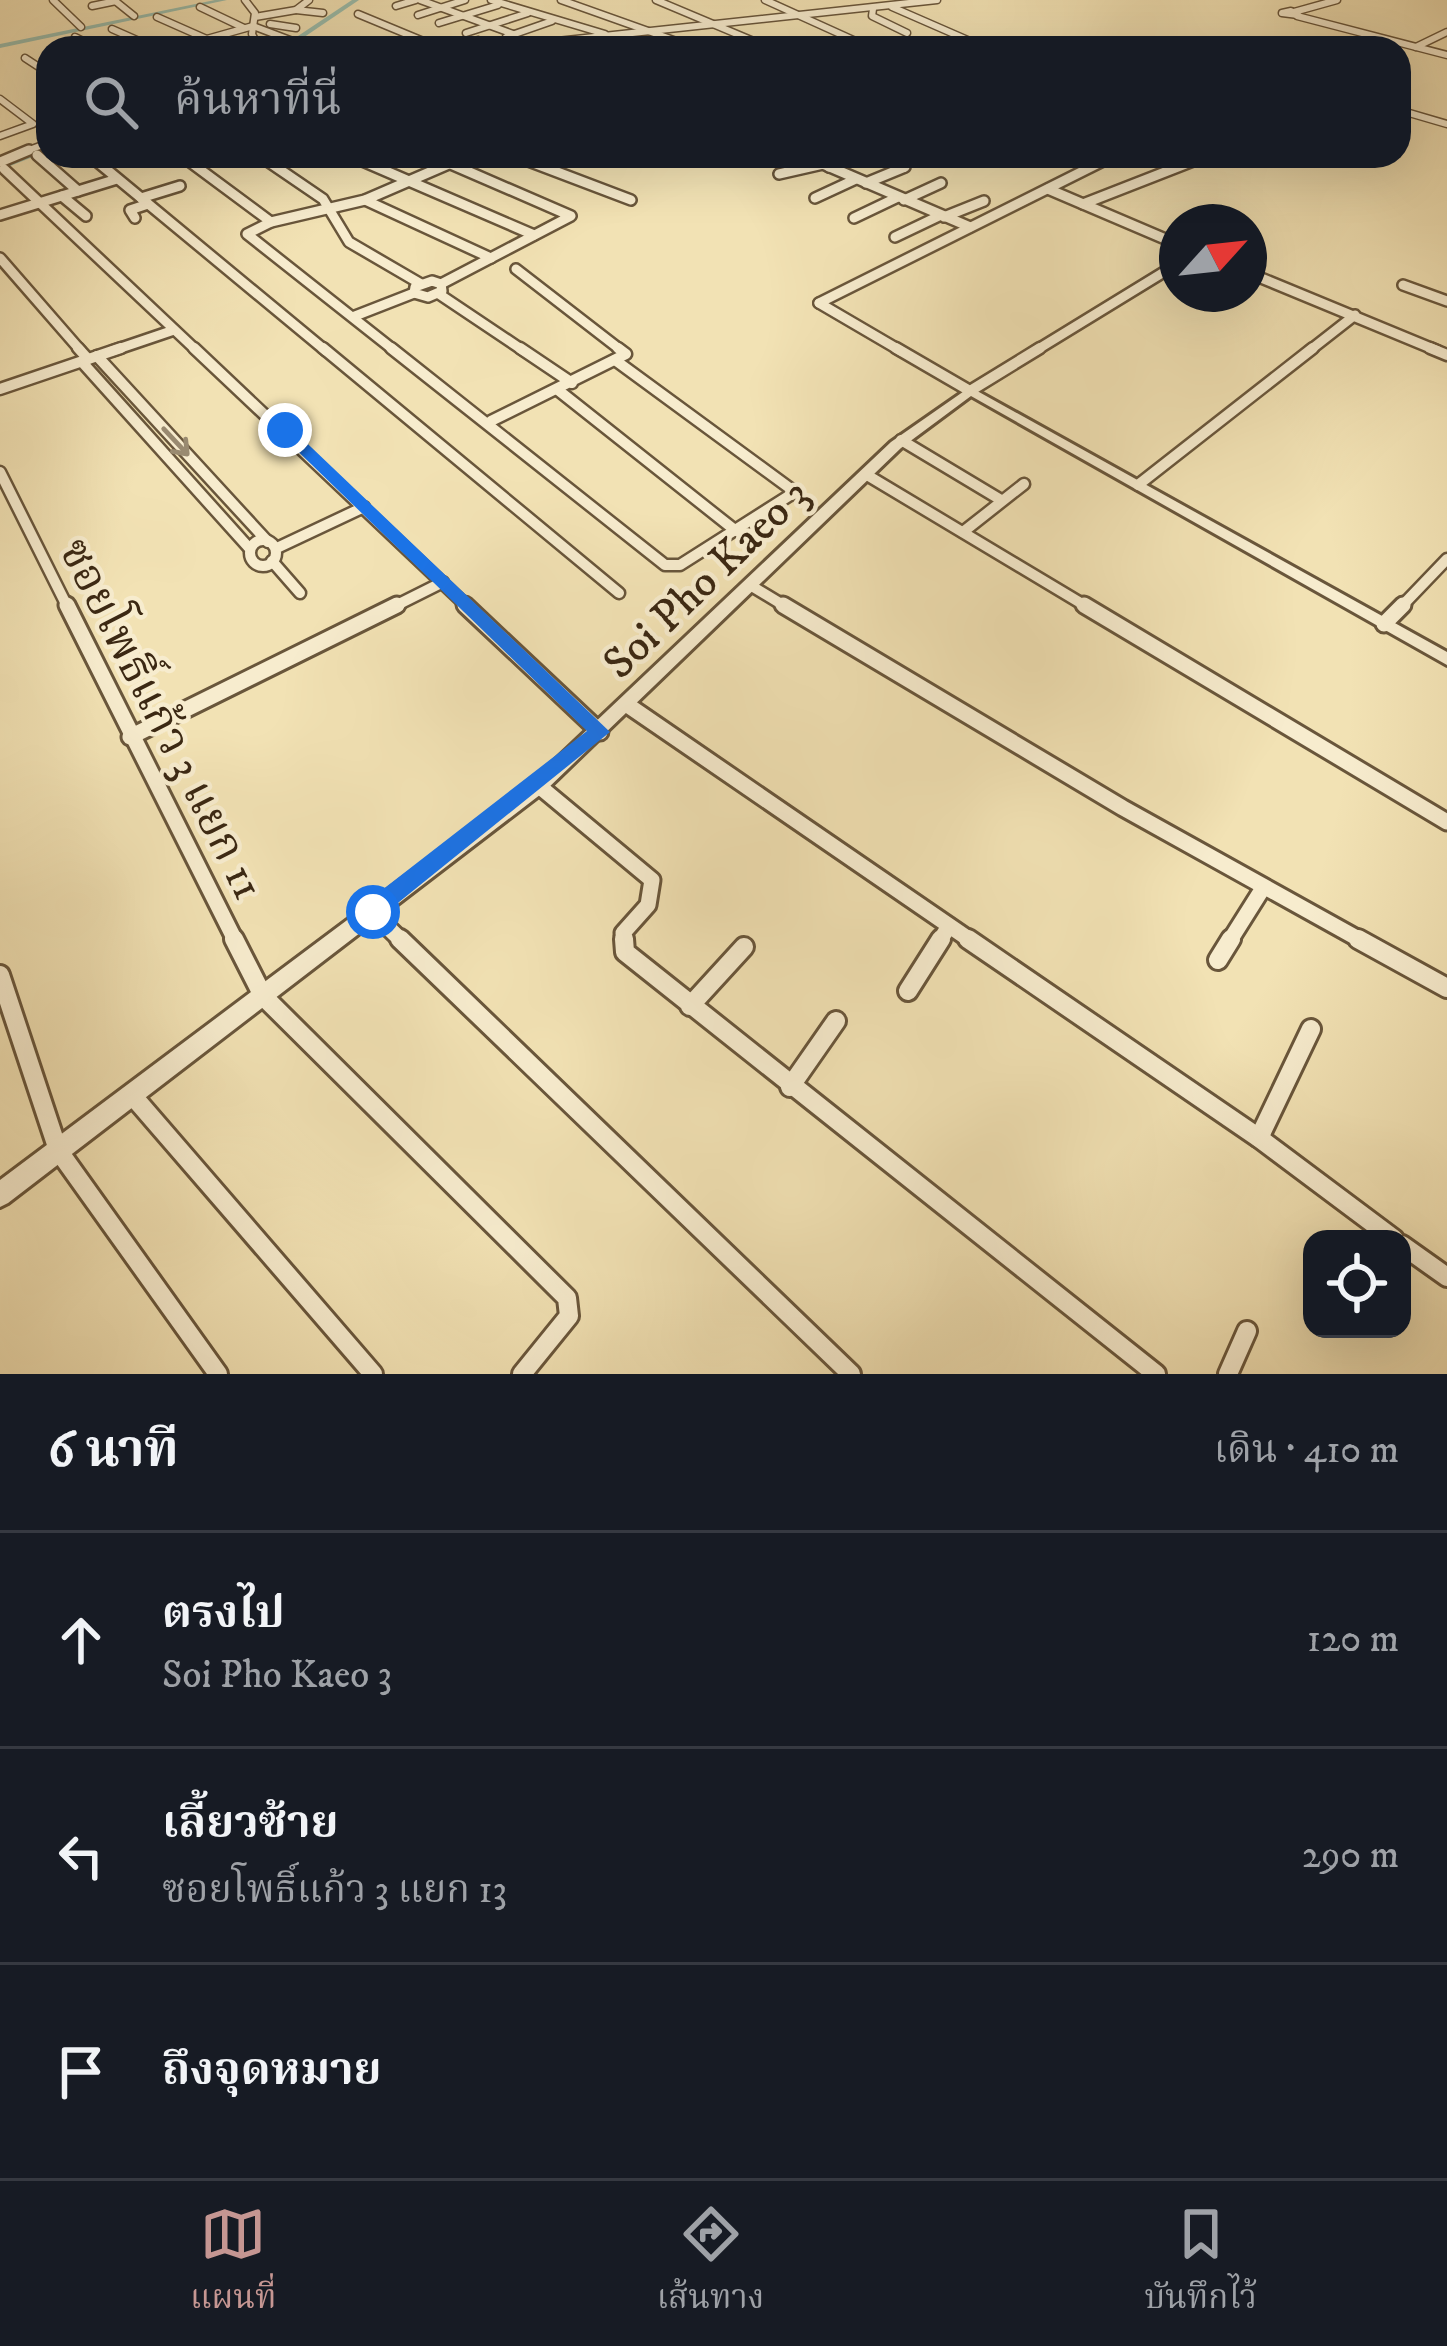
<!DOCTYPE html>
<html lang="th">
<meta charset="utf-8">
<style>
:root{--surface:#171b24;--page:#242831;--text:#f1f3f6;--muted:#9ea1a6;--line:#363941;--accent:#c59692}
body{margin:0;font-family:"IM FELL DW Pica","Noto Serif Thai",serif;background:var(--page);color:var(--text)}
.controls{position:absolute;right:36px;bottom:36px;display:grid;overflow:hidden;border-radius:24px;box-shadow:0 12px 48px #0002}
.controls button{width:108px;height:108px;display:grid;place-items:center;padding:0;border:0;border-bottom:3px solid var(--line);background:var(--surface);color:var(--text);font:60px sans-serif}
.compass{position:absolute;left:1159px;top:204px;width:108px;height:108px;border-radius:50%;background:var(--surface);box-shadow:0 12px 48px #0002;rotate:63deg}
.stop{position:absolute;width:36px;height:36px;margin:-27px;border:9px solid #1a73e8;border-radius:50%;background:#fff}
.stop.end{background:#1a73e8;border-color:#fff;box-shadow:0 3px 12px #0008}
.list{margin:0;padding:0;list-style:none}
h2{display:flex;justify-content:space-between;align-items:center;height:156px;margin:0;padding:0 48px;font-size:51px}
h2 small{font-size:39px;font-weight:400;color:var(--muted)}
.list li{display:grid;grid-template-columns:78px 1fr auto;gap:36px;align-items:center;box-sizing:border-box;height:216px;padding:0 48px;border-top:3px solid var(--line)}
.list b{display:block;font-size:45px;white-space:nowrap}
.list p{margin:0;font-size:39px;white-space:nowrap;color:var(--muted)}
.list em{font-size:39px;font-style:normal;color:var(--muted)}
.icon{flex:none;width:66px;height:66px;fill:none;stroke:currentColor;stroke-width:2;stroke-linecap:round;stroke-linejoin:round}
.map{position:relative;flex:none;width:1447px;height:1374px;overflow:hidden}
.search{position:absolute;background:var(--surface);box-shadow:0 12px 48px #0002;left:36px;right:36px;top:36px;height:132px;display:flex;align-items:center;gap:30px;box-sizing:border-box;padding:0 42px;border-radius:36px;color:var(--muted);font-size:45px}
.sheet{height:804px;background:var(--surface)}
nav{display:flex;justify-content:space-around;align-items:center;box-sizing:border-box;height:168px;border-top:3px solid var(--line);background:var(--surface);font-size:33px;color:var(--muted)}
nav a{display:grid;justify-items:center;gap:6px}
nav .on{color:var(--accent)}
.map>svg:first-child{display:block}
</style>
<div class="map">
<svg width="1447" height="1374" viewBox="0 0 1447 1374">
<rect width="100%" height="100%" fill="#f2e2b4"/>
<filter id="stains"><feTurbulence type="fractalNoise" baseFrequency=".00167" numOctaves="4"/><feColorMatrix values="0 0 0 0 .2 0 0 0 0 .09 0 0 0 0 .02 0 0 0 .5 -.17"/></filter>
<radialGradient id="worn" r=".72"><stop offset=".6" stop-color="#630" stop-opacity="0"/><stop offset="1" stop-color="#630" stop-opacity=".3"/></radialGradient>
<g fill="none" stroke-linecap="round" stroke-linejoin="round">
<g fill="#9bbead" fill-rule="evenodd">
<polygon points="215,0 227,0 0,48 0,44"/>
<polygon points="352,0 359,0 288,48 280,48"/>
<polygon points="48,146 48,151 0,170 0,164"/>
</g>
<g stroke="#69563b" stroke-width="9">
<g id="minor-far4">
<polyline points="53,0 81,27"/>
<polyline points="114,0 134,16"/>
<polyline points="245,0 255,13 252,34 259,48"/>
<polyline points="420,0 513,34"/>
<polyline points="491,0 605,34"/>
<polyline points="561,0 696,48"/>
<polyline points="656,0 770,48"/>
<polyline points="765,0 871,48"/>
<polyline points="92,6 116,1"/>
<polyline points="396,6 416,0"/>
<polyline points="200,7 244,28"/>
<polyline points="892,7 986,48"/>
<polyline points="873,9 872,16 907,33"/>
<polyline points="296,10 323,13"/>
<polygon points="1291,11 1298,15 1282,13"/>
<polyline points="1294,12 1337,0"/>
<polyline points="358,14 440,48"/>
<polyline points="418,15 465,0"/>
<polyline points="1297,16 1447,55"/>
<polyline points="157,17 227,48"/>
<polyline points="255,17 296,10 309,0"/>
<polyline points="439,23 498,5"/>
<polyline points="270,24 296,28"/>
<polyline points="112,29 155,48"/>
<polyline points="466,33 528,13"/>
<polyline points="75,37 97,48"/>
<polyline points="506,37 552,21"/>
<polyline points="207,39 253,26 311,48"/>
<polyline points="478,40 472,44 479,48"/>
<polyline points="1416,47 1447,32"/>
<polyline points="493,48 937,0"/>
<polyline points="25,58 48,73"/>
<polyline points="0,99 33,124 0,136"/>
<polyline points="1399,110 1447,124"/>
<polyline points="21,153 48,143"/>
</g>
</g>
<g stroke="#69563b" stroke-width="14">
<g id="minor-far3">
<polyline points="37,155 78,191"/>
<polyline points="182,156 271,222"/>
<polyline points="260,156 323,199 349,242 421,284"/>
<polyline points="351,156 534,235"/>
<polyline points="431,156 436,158"/>
<polyline points="515,156 631,200"/>
<polyline points="597,156 620,161 648,156"/>
<polyline points="94,159 326,351"/>
<polyline points="0,162 29,150"/>
<polyline points="829,167 855,156"/>
<polyline points="4,169 197,351"/>
<polyline points="779,174 823,164 970,227"/>
<polyline points="866,183 905,167"/>
<polyline points="1048,189 1177,244"/>
<polyline points="62,196 86,216"/>
<polyline points="141,198 180,186"/>
<polyline points="815,198 856,179"/>
<polyline points="365,200 491,258"/>
<polyline points="904,200 941,183"/>
<polyline points="1083,204 1206,156"/>
<polyline points="0,215 117,179"/>
<polyline points="944,217 984,201"/>
<polyline points="135,218 130,210 148,204"/>
<polyline points="854,218 898,197"/>
<polyline points="895,237 939,216"/>
<polyline points="0,258 81,351"/>
<polyline points="516,269 622,351"/>
<polyline points="1249,273 1438,351"/>
<polygon points="432,281 441,284 442,291 428,297 414,293 415,287"/>
<polyline points="441,284 571,216 451,164"/>
<polyline points="1403,285 1447,301"/>
<polyline points="439,294 524,351"/>
<polyline points="819,303 901,351"/>
<polyline points="819,303 1113,156"/>
<polyline points="355,316 414,293"/>
<polyline points="112,351 174,330"/>
<polyline points="395,351 247,234 271,222 365,200 467,156"/>
<polyline points="1035,351 1177,264"/>
<polyline points="1309,351 1355,315"/>
</g>
</g>
<g stroke="#69563b" stroke-width="15">
<g id="minor-far2">
<polyline points="78,348 88,359"/>
<polyline points="194,348 469,608"/>
<polyline points="323,348 619,593"/>
<polyline points="391,348 665,565 680,565 795,492 615,360"/>
<polyline points="520,348 572,383"/>
<polyline points="896,348 970,391 1040,348"/>
<polyline points="1430,348 1447,355"/>
<polyline points="97,356 268,542"/>
<polyline points="82,362 250,549"/>
<polyline points="0,389 121,348"/>
<polyline points="558,390 736,531"/>
<polyline points="491,421 626,354 618,348"/>
<polyline points="901,440 1001,500"/>
<polyline points="0,472 68,608"/>
<polyline points="867,475 1089,608"/>
<polyline points="1138,485 1313,348"/>
<polyline points="963,532 1024,484"/>
<circle cx="263" cy="553" r="13"/>
<polyline points="279,547 364,507"/>
<polyline points="272,561 300,593"/>
<polyline points="750,585 788,608"/>
<polyline points="391,608 443,582"/>
<polyline points="1400,608 1447,559"/>
</g>
</g>
<g stroke="#69563b" stroke-width="21">
<g id="minor-far1">
<polyline points="67,605 236,942"/>
<polyline points="465,605 600,732"/>
<polyline points="783,605 1123,808 1364,942"/>
<polyline points="1084,605 1447,822"/>
<polyline points="1384,624 1403,605"/>
<polyline points="629,706 973,942"/>
<polyline points="130,737 397,605"/>
<polyline points="539,786 652,880 648,905 623,933 624,942"/>
<polyline points="372,912 403,942"/>
<polyline points="939,942 949,926"/>
<polyline points="1229,942 1263,888"/>
</g>
</g>
<g stroke="#69563b" stroke-width="24">
<g id="minor">
<polyline points="234,939 263,996 567,1298 569,1316 522,1374"/>
<polyline points="400,939 851,1374"/>
<polyline points="624,939 625,952 1156,1374"/>
<polyline points="968,939 1259,1138 1394,1239"/>
<polyline points="1358,939 1447,988"/>
<polyline points="1218,960 1231,939"/>
<polyline points="0,975 58,1150 218,1374"/>
<polyline points="908,991 941,939"/>
<polyline points="690,1006 744,947"/>
<polyline points="790,1087 836,1021"/>
<polyline points="132,1095 373,1374"/>
<polyline points="1259,1138 1311,1029"/>
<polyline points="1402,1245 1447,1277"/>
<polyline points="1228,1374 1247,1331"/>
</g>
</g>
<g stroke="#69563b" stroke-width="6">
<polygon id="tertiary" points="970,387 1447,652 1447,665 971,396 901,448 545,791 8,1203 0,1207 0,1180 533,781 891,442"/>
</g>
<use href="#minor-far4" stroke="#f7ecce" stroke-width="6"/>
<use href="#minor-far3" stroke="#f7ecce" stroke-width="9"/>
<use href="#minor-far2" stroke="#f7ecce" stroke-width="10"/>
<use href="#minor-far1" stroke="#f7ecce" stroke-width="15"/>
<use href="#minor" stroke="#f7ecce" stroke-width="18"/>
<use href="#tertiary" fill="#f7ecce" fill-rule="evenodd"/>
</g>
<defs><path id="oneway-shaft" d="M-6 0H5M1.5-3L5.5 0L1.5 3" fill="none" stroke-width="1.6" stroke-linecap="round" stroke-linejoin="round" transform="scale(3)"/></defs>
<use stroke="#998a70" href="#oneway-shaft" transform="translate(176 442) rotate(47)"/>
<polygon fill="#1a73e8" points="280,427 290,427 610,732 373,923 361,912 364,904 587,731 280,434"/>
<g text-anchor="middle" stroke-width="9" stroke-linejoin="round" paint-order="stroke">
<g font-size="45" fill="#3b2813" stroke="#f7ecce">
<text transform="translate(705 577) rotate(-44)" y="16">Soi Pho Kaeo 3</text>
<text transform="translate(163 718) rotate(63)" y="16">ซอยโพธิ์แก้ว 3 แยก 11</text>
</g>
</g>
<rect width="100%" height="100%" filter="url(#stains)"/>
<rect width="100%" height="100%" fill="url(#worn)"/>
</svg>
<div class="controls">
<button><svg class="icon" aria-label="locate" viewBox="0 0 24 24"><circle cx="12" cy="12" r="6"/><path d="M12 2v4M12 18v4M2 12h4M18 12h4"/></svg></button>
</div>
<svg class="compass" viewBox="-18 -18 36 36"><path d="M0-13l5 13h-10z" fill="#e53935"/><path d="M0 13l5-13h-10z" fill="#9ea1a6"/></svg>
<div class="stop" style="left:373px;top:912px"></div>
<div class="stop end" style="left:285px;top:430px"></div>
<div class="search"><svg class="icon" aria-label="search" viewBox="0 0 24 24"><circle cx="10" cy="10" r="6"/><path d="M15 15l6 6"/></svg>ค้นหาที่นี่</div>
</div>
<section class="sheet">
<h2>6 นาที<small>เดิน · 410 m</small></h2>
<ul class="list">
<li><svg class="icon" aria-label="ahead" viewBox="0 0 24 24"><path d="M12 20V5M6 11l6-6 6 6"/></svg><div><b>ตรงไป</b><p>Soi Pho Kaeo 3</p></div><em>120 m</em></li>
<li><svg class="icon" aria-label="left" viewBox="0 0 24 24"><path d="M17 20v-9H6M10 6l-5 5 5 5"/></svg><div><b>เลี้ยวซ้าย</b><p>ซอยโพธิ์แก้ว 3 แยก 13</p></div><em>290 m</em></li>
<li><svg class="icon" aria-label="arrive" viewBox="0 0 24 24"><path d="M6 21V4h12l-3 4 3 4H6"/></svg><div><b>ถึงจุดหมาย</b></div></li>
</ul>
</section>
<nav>
<a class="on"><svg class="icon" aria-label="map" viewBox="0 0 24 24"><path d="M3 6l6-2 6 2 6-2v14l-6 2-6-2-6 2zM9 4v14M15 6v14"/></svg>แผนที่</a>
<a><svg class="icon" aria-label="directions" viewBox="0 0 24 24"><path d="M12 3l9 9-9 9-9-9zM9 14v-3h6M13 9l2 2-2 2"/></svg>เส้นทาง</a>
<a><svg class="icon" aria-label="saved" viewBox="0 0 24 24"><path d="M7 4h10v16l-5-4-5 4z"/></svg>บันทึกไว้</a>
</nav>
